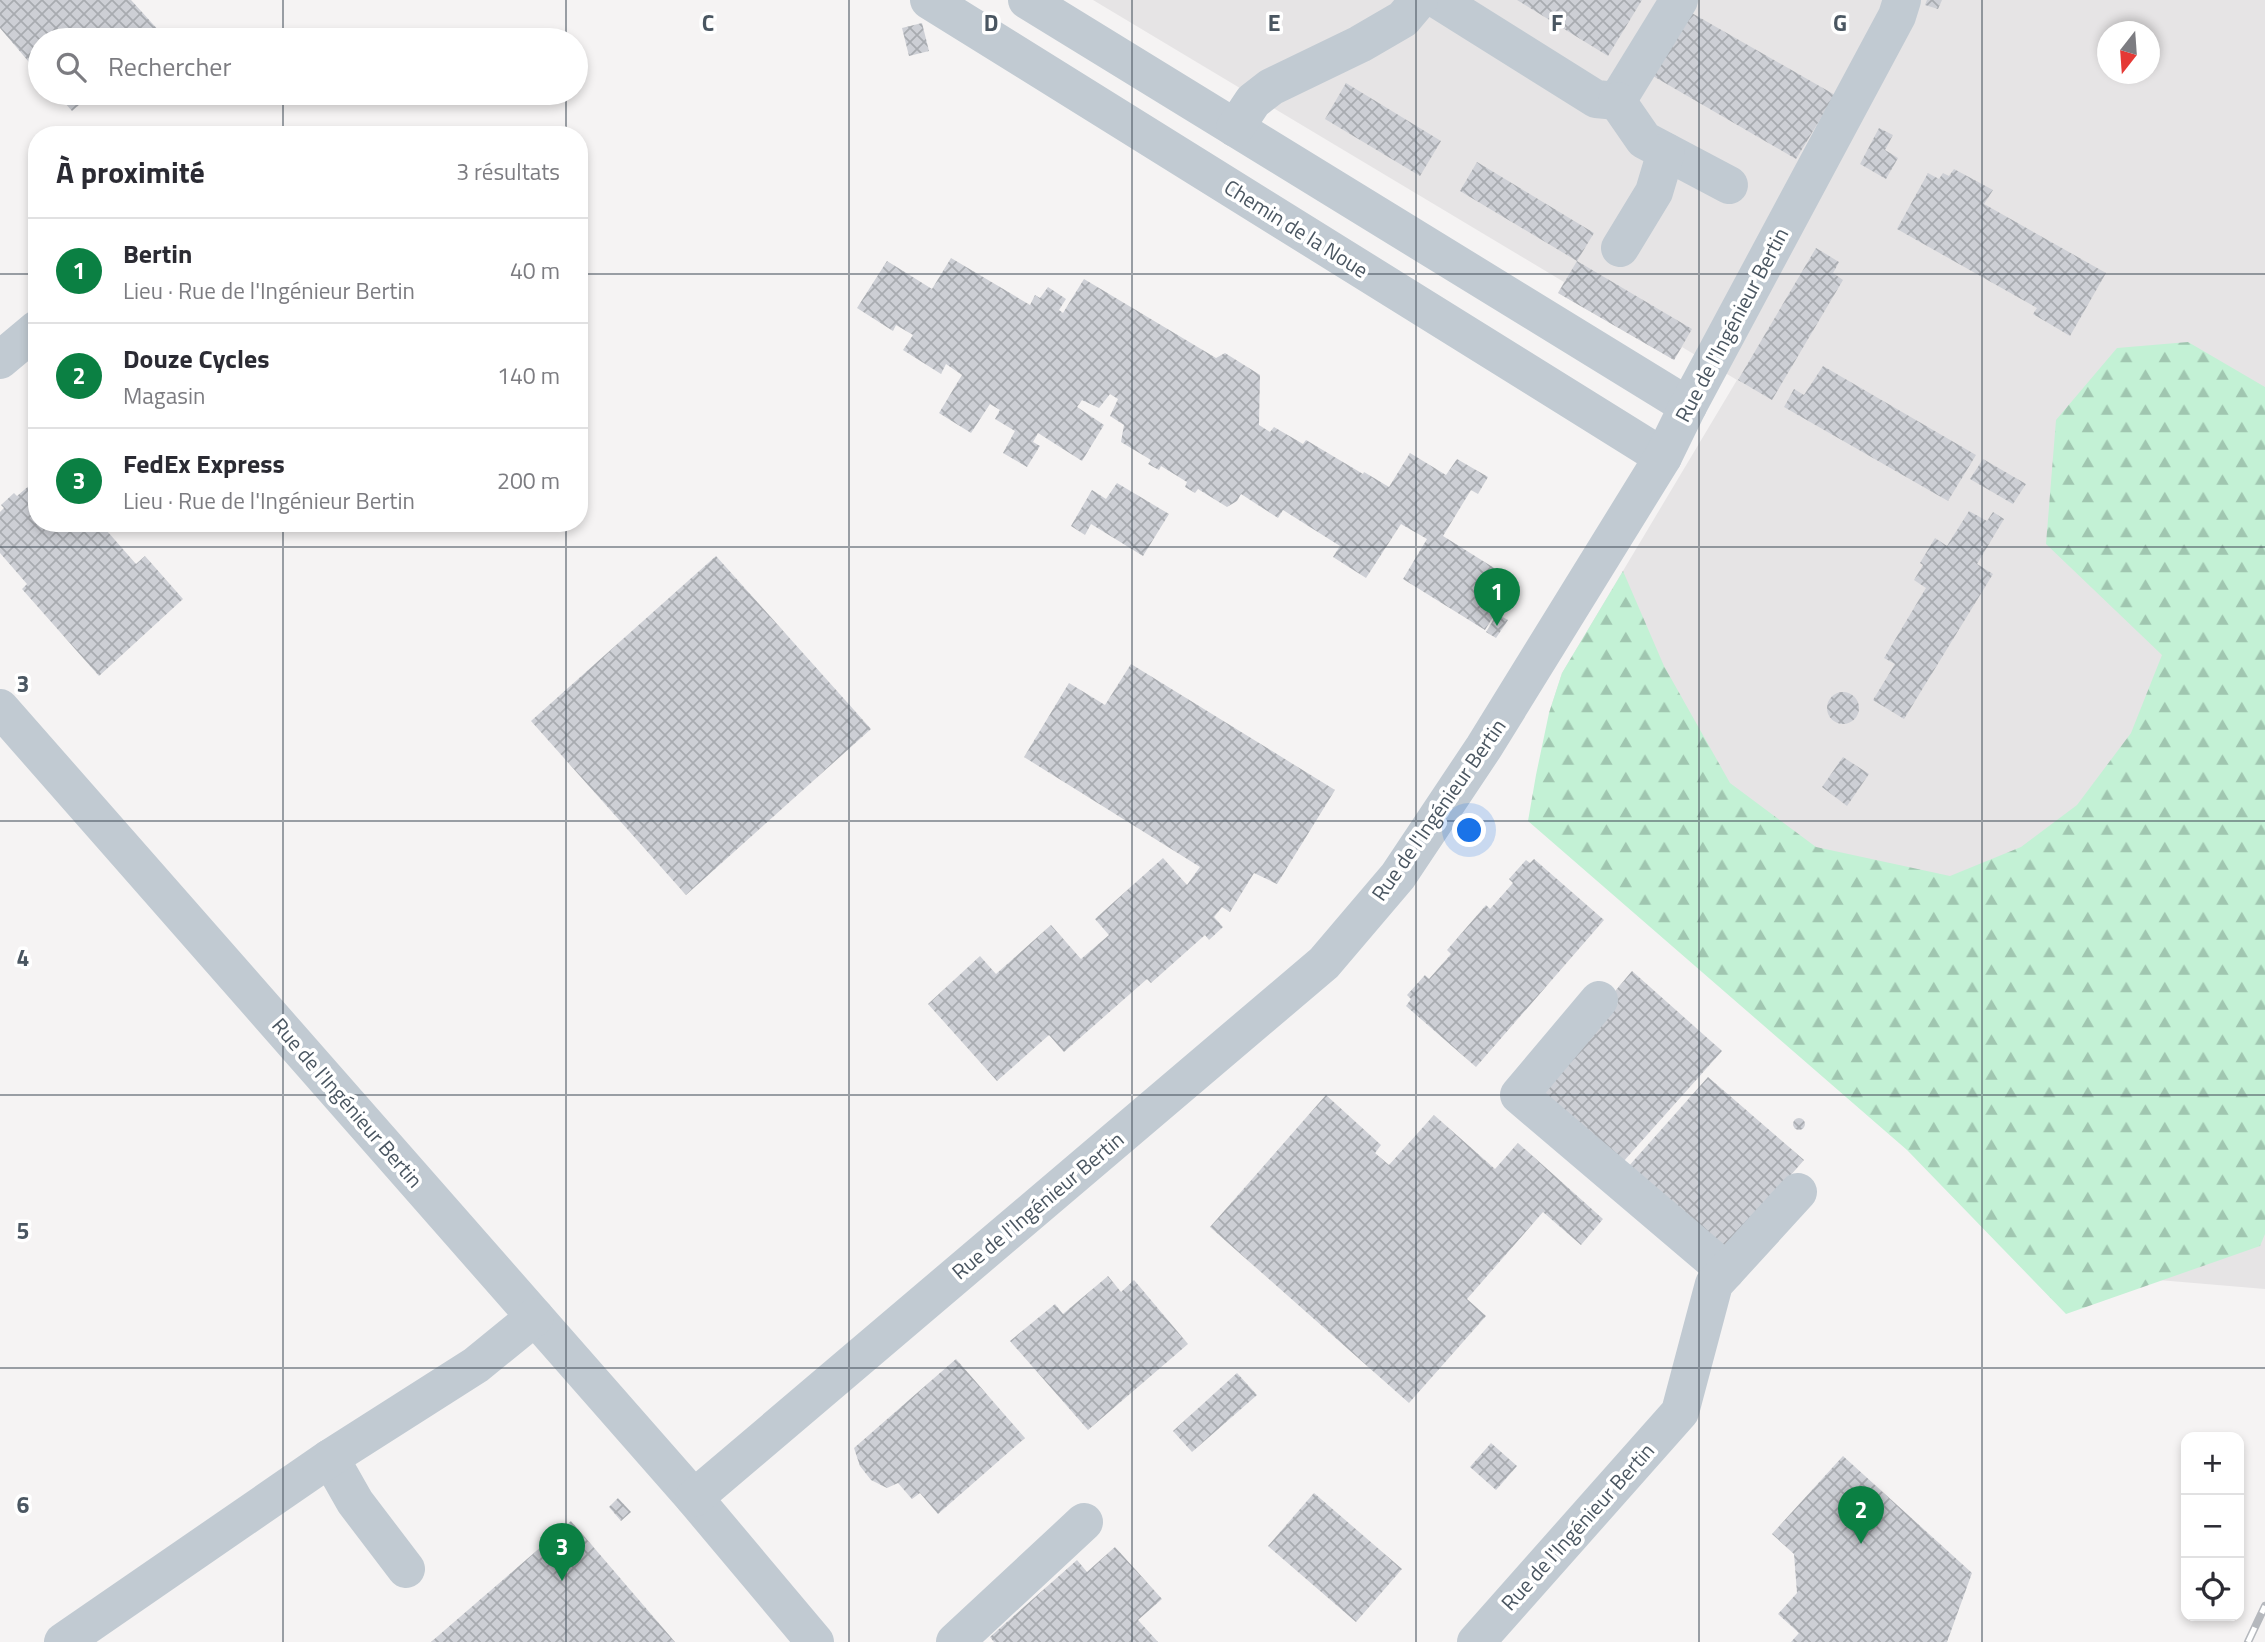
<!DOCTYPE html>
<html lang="fr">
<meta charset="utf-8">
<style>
:root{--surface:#fff;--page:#f2f2f3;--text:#2b2b33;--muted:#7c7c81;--line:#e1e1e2;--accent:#0b8043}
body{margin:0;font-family:"Titillium Web",sans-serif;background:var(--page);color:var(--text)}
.controls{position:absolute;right:21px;bottom:21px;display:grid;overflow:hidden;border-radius:14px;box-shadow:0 4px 10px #0003}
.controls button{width:63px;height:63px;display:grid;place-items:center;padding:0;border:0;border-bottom:2px solid var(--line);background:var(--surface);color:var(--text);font:35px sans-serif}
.compass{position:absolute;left:2097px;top:21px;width:63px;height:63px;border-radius:50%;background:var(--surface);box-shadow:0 4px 10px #0003;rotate:197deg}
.you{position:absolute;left:1470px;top:831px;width:24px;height:24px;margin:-18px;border:5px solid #fff;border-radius:50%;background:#1a73e8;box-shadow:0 0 0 10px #1a73e833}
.badge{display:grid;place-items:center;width:46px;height:46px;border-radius:50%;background:var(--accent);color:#fff;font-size:23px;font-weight:700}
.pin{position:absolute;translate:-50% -58px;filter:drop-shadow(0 2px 4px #0008)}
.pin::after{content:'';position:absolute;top:37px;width:24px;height:21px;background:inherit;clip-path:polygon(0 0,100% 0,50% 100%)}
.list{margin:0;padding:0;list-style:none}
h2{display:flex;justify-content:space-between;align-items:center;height:91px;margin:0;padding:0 28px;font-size:30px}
h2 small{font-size:23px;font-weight:400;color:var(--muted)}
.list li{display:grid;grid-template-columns:46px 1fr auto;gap:21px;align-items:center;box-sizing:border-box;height:105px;padding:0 28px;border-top:2px solid var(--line)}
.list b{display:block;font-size:26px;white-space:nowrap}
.list p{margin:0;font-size:23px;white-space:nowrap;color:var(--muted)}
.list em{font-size:23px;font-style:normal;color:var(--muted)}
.icon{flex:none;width:38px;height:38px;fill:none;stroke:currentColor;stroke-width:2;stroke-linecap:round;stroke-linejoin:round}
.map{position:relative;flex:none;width:2265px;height:1642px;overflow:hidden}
.search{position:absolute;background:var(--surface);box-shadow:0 4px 10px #0003;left:28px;top:28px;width:560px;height:77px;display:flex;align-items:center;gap:18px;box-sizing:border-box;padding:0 24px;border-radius:38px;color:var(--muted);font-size:26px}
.panel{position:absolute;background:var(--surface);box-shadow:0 4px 10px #0003;left:28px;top:126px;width:560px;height:406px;border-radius:28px}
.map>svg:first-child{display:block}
</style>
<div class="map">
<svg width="2265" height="1642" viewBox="0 0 2265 1642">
<defs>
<pattern id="forest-firs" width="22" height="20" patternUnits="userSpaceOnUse" patternTransform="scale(1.75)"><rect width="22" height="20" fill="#c3f1d5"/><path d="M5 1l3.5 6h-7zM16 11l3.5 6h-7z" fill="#a0c6b0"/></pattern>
<pattern id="building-cross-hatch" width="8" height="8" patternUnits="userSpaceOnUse" patternTransform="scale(1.75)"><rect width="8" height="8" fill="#cdcfd5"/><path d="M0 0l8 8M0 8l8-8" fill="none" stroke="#a8abb0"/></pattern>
</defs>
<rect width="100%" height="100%" fill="#f5f3f3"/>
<path fill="#e6e4e5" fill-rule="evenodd" d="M1093,0H2265V1289L2111,1276L1549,713L1562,673L1737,380L1682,347L1674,360L1558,293L1564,282ZM2108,32H2150V74H2108Z"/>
<polygon fill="url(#forest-firs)" points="2188,342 2265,387 2265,1234 2260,1246 2066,1314 1907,1150 1528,821 1536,775 1549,713 1562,673 1623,571 1664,666 1730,783 1816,847 1950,876 2021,847 2077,805 2131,733 2162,655 2046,544 2056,420 2117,348"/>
<g fill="url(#building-cross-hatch)">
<polygon points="0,0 131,0 161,33 153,40 40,40 40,75 0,28"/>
<polygon points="1517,0 1642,0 1608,56"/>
<polygon points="1927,0 1942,0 1938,9 1925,5"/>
<polygon points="1690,12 1835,95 1796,159 1653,76"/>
<polygon points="922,23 929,51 909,56 902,28"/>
<polygon points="1346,83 1441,141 1420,176 1325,119"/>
<polygon points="56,93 93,93 72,111"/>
<polygon points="1879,128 1893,135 1885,150 1898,158 1886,179 1860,164"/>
<polygon points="1477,162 1594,233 1577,261 1692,329 1674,360 1558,293 1577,261 1460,191"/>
<polygon points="1954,169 1993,190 1984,204 2106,273 2070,336 2033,314 2037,308 1897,229 1928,173 1939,179 1943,173 1949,176"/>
<polygon points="1816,248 1839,262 1833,273 1843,280 1772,400 1738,380"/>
<polygon points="951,258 1030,305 1035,295 1040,298 1048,287 1066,299 1059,310 1063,313 1084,279 1216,358 1225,353 1260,375 1259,425 1270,432 1274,427 1303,444 1306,440 1363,474 1364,472 1389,487 1410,453 1446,475 1457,459 1488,477 1478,494 1471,490 1443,536 1515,581 1485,630 1403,579 1427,539 1401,524 1366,578 1333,557 1340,546 1283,510 1278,518 1241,494 1237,501 1227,507 1198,489 1195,493 1185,487 1187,482 1161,466 1159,470 1148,464 1151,460 1121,442 1124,425 1110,416 1118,399 1110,394 1099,408 1082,400 1077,407 1104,425 1082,461 1038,433 1033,442 1040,446 1027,467 1003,453 1015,431 995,419 1000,410 990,404 971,433 939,413 962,375 946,364 941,374 903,350 913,335 896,325 893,331 857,308 887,261 932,289"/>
<polygon points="1823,366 1976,455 1948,501 1784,407 1794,389 1804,395"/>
<polygon points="1983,459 2026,484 2013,504 1970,479"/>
<polygon points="37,479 37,523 87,523 90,527 93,523 100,523 136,564 145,556 183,599 99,676 22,589 27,584 0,553 0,512 4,508 1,505 14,493 17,496"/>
<polygon points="1117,483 1169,514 1143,556 1091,524 1085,535 1071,526 1092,490 1106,499"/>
<polygon points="1969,511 1987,521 1993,512 2004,519 1977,564 1993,574 1904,719 1873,700 1895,664 1884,658 1926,588 1914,580 1923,565 1920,563 1935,538 1947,546"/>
<polygon points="716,556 871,729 686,895 531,721"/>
<polygon points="1497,614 1508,620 1496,638 1486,632"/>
<polygon points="1131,664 1335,790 1277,884 1254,873 1230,912 1222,907 1214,917 1223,927 1209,940 1205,935 1151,983 1147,979 1064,1052 1049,1035 997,1081 928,1004 980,956 996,974 1051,925 1081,959 1109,935 1095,919 1163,858 1187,885 1200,867 1024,757 1069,683 1105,705"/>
<circle cx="1843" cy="708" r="16"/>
<polygon points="1843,757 1869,774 1847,806 1822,787"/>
<polygon points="1534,859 1604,920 1476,1067 1406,1006 1411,999 1407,995 1425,975 1429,979 1451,954 1447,950 1486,905 1490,909 1513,883 1509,879 1526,860 1530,863"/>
<polygon points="1632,971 1722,1051 1622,1163 1541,1091 1618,1003 1611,996"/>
<polygon points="1708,1077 1804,1160 1724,1251 1628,1167"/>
<polygon points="1326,1095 1381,1145 1375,1153 1389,1165 1434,1115 1495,1169 1518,1143 1603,1219 1581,1245 1543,1212 1467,1299 1486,1316 1409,1403 1210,1227"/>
<circle cx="1799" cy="1124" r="6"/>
<polygon points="1108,1276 1121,1292 1134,1280 1188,1344 1088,1430 1010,1341 1055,1304 1063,1314"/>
<polygon points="956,1359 1025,1438 938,1514 920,1493 912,1499 898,1483 887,1488 871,1480 860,1466 854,1448"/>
<polygon points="1237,1373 1257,1395 1192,1452 1173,1431"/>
<polygon points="1491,1443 1517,1466 1496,1490 1470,1467"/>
<polygon points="1843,1456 1972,1573 1947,1642 1791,1642 1799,1633 1778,1614 1797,1593 1794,1554 1772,1534"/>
<polygon points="1314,1493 1402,1569 1356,1622 1268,1546"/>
<polygon points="618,1498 631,1512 621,1521 609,1507"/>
<polygon points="571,1521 675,1642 431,1642"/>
<polygon points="1115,1547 1162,1599 1138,1620 1158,1642 994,1642 990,1637 1077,1560 1087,1572"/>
</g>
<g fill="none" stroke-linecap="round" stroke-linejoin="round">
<g stroke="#c1cad2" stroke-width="38">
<polyline points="929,0 1663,457"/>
<polyline points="1027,0 1688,406"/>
<polyline points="1438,0 1596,99 1617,101 1679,0"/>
<polyline points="1617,101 1644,140 1729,185"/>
<polyline points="1235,128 1253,101 1271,87 1360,44 1403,19 1419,0"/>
<polyline points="1620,248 1654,192 1666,152"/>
<polyline points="0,360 37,329"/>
<polyline points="0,708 694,1498 815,1642"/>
<polyline points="1599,1000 1519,1095 1726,1271"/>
<polyline points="330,1458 355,1502 406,1569"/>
<polyline points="694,1498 1324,963 1398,876 1484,747 1663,457 1688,406 1897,16 1902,0"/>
<polyline points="63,1642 330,1458 476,1365 535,1317"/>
<polyline points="955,1642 1084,1522"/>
<polyline points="1476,1642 1680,1412 1714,1284 1798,1192"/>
</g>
<g stroke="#b5b8bd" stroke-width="8">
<polyline id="rail" points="2248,1642 2265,1606"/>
</g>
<use href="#rail" stroke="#fff" stroke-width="5" stroke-dasharray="16" stroke-linecap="butt"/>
</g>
<path fill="none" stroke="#4a5661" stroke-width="2" stroke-opacity="0.55" d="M283,0V40M566,0V40M849,0V1642M1132,0V1642M1416,0V1642M1699,0V1642M1982,0V1642M283,93V135M566,93V135M0,274H37M579,274H2265M283,523V1642M566,523V1642M0,547H2265M0,821H2265M0,1095H2265M0,1368H2265"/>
<g text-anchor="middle" stroke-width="7" stroke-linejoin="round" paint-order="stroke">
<g font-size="21" fill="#4a5661" stroke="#fff">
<text transform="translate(1296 229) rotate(32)" y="7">Chemin de la Noue</text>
<text transform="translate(1732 325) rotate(-62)" y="7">Rue de l'Ingénieur Bertin</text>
<text transform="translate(1439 810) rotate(-55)" y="7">Rue de l'Ingénieur Bertin</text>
<text transform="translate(347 1103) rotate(49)" y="7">Rue de l'Ingénieur Bertin</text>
<text transform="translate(1038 1206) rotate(-40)" y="7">Rue de l'Ingénieur Bertin</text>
<text transform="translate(1578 1527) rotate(-48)" y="7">Rue de l'Ingénieur Bertin</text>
</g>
</g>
<g font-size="23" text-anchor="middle" font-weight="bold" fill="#4a5661" stroke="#fff" stroke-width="7" stroke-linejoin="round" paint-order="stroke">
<text x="708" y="31">C</text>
<text x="991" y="31">D</text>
<text x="1274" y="31">E</text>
<text x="1557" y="31">F</text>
<text x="1840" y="31">G</text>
<text x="23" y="692">3</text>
<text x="23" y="966">4</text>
<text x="23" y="1239">5</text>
<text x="23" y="1513">6</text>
</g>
</svg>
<div class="controls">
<button>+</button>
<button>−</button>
<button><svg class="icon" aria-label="locate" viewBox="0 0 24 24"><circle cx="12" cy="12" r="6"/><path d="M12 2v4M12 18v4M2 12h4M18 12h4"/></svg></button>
</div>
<svg class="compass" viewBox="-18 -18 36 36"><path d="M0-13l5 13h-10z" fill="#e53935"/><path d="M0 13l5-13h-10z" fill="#7c7c81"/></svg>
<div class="you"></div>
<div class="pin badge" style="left:1497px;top:626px">1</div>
<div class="pin badge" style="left:1861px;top:1544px">2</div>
<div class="pin badge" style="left:562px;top:1581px">3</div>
<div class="search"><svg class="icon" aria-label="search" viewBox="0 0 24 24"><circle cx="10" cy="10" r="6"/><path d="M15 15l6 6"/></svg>Rechercher</div>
<section class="panel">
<h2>À proximité<small>3 résultats</small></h2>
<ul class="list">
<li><span class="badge">1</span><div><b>Bertin</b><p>Lieu · Rue de l'Ingénieur Bertin</p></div><em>40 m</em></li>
<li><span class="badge">2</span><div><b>Douze Cycles</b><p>Magasin</p></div><em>140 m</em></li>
<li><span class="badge">3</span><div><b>FedEx Express</b><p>Lieu · Rue de l'Ingénieur Bertin</p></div><em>200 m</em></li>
</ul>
</section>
</div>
